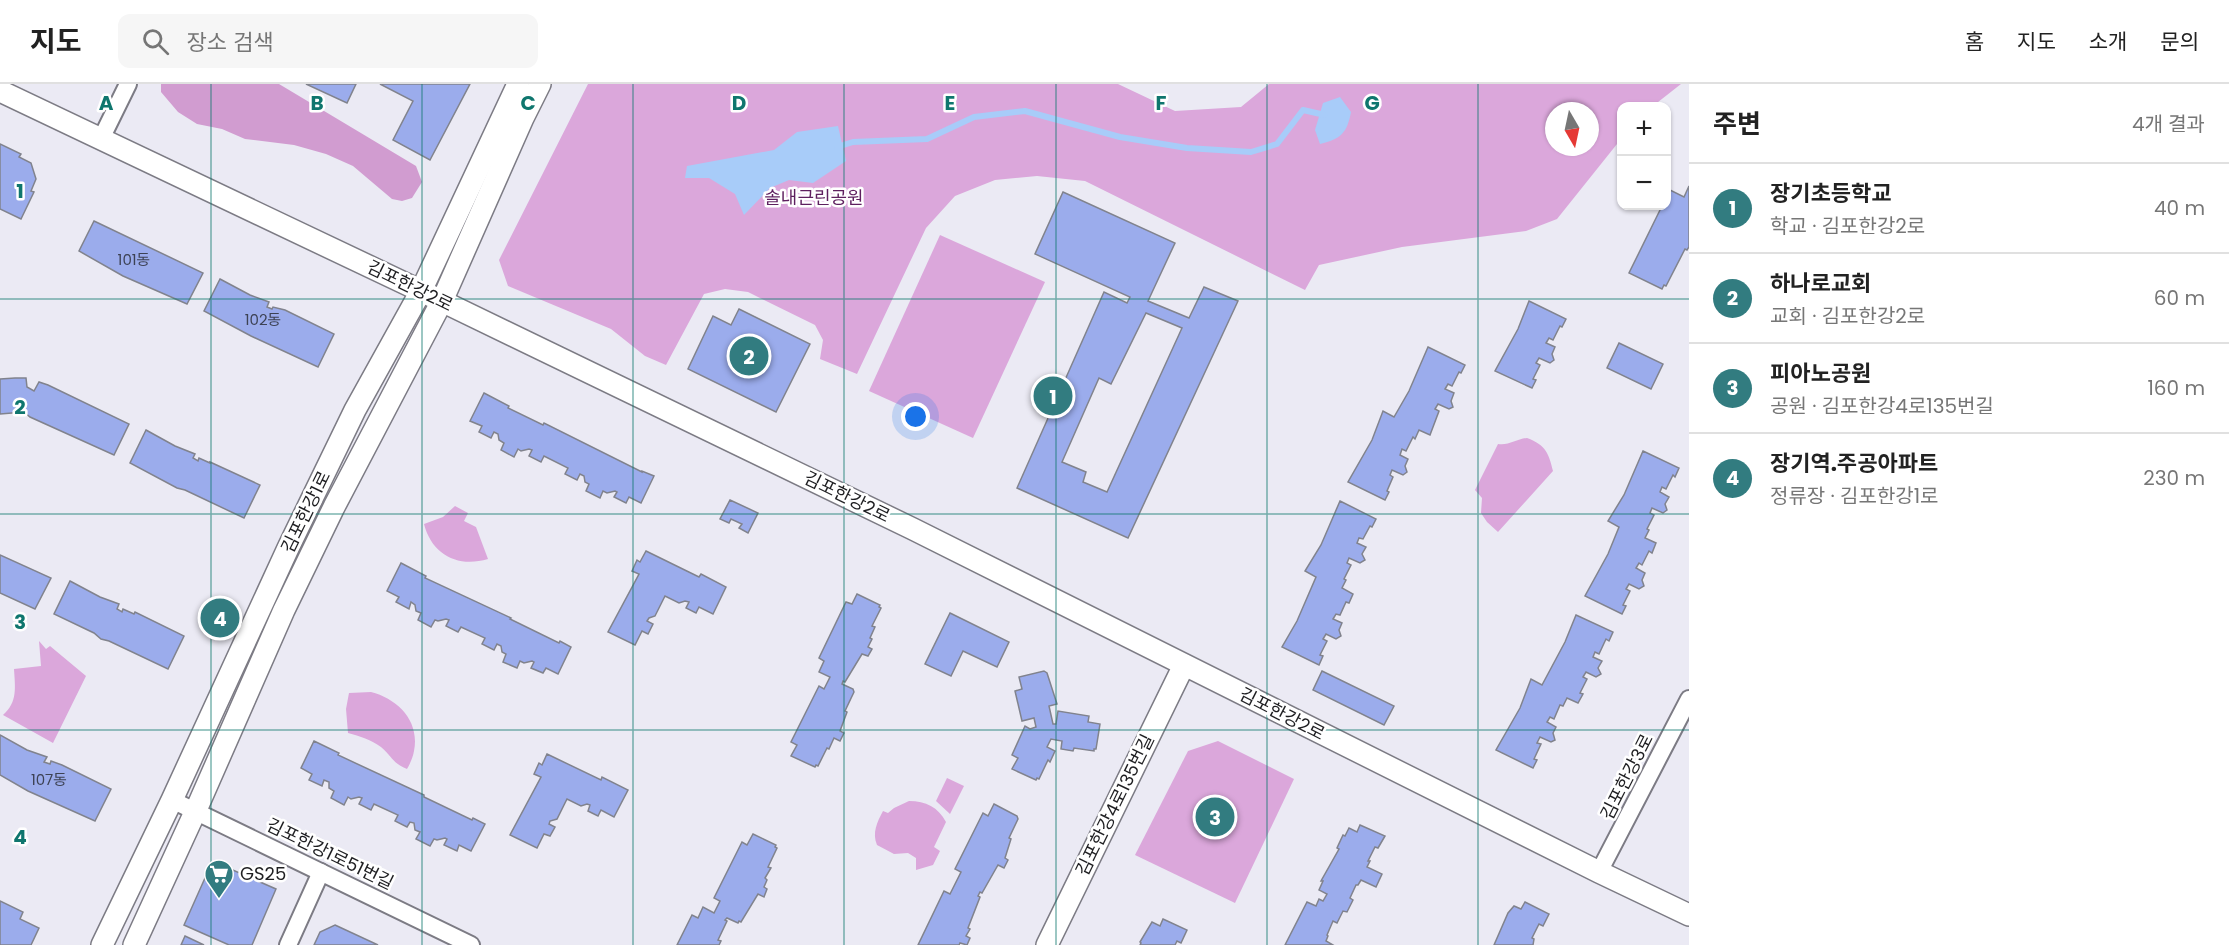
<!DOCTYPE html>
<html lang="ko">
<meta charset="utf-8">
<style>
:root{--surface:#fff;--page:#f6f6f6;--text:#222;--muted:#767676;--line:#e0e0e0;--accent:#327c80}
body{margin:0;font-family:Poppins,"Noto Sans KR",sans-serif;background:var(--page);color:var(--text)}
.controls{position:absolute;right:18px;top:18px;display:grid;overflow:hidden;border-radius:12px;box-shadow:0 2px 4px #0004}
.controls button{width:54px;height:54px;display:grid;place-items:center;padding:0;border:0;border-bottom:2px solid var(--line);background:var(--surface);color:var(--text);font:30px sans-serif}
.compass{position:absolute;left:1545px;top:18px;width:54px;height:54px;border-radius:50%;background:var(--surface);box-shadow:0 2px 4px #0004;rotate:171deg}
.you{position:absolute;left:916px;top:333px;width:21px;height:21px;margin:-15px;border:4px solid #fff;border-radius:50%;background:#1a73e8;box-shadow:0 0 0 9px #1a73e833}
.badge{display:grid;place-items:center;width:39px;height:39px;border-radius:50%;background:var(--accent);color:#fff;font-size:20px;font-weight:700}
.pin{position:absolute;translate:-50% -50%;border:3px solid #fff;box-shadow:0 2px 6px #0006}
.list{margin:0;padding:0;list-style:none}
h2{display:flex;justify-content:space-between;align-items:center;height:78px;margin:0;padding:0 24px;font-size:26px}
h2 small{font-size:20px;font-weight:400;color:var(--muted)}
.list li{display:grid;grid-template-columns:39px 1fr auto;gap:18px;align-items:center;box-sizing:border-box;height:90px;padding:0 24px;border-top:2px solid var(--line)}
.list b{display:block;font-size:22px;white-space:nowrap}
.list p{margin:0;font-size:20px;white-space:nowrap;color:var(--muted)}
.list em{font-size:20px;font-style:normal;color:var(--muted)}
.icon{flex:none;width:33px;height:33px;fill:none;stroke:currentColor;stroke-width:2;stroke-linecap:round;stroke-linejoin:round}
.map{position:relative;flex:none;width:1689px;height:861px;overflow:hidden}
header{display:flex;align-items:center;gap:36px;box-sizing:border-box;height:84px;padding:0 30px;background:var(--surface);border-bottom:2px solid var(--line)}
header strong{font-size:28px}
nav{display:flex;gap:33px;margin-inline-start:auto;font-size:21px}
.search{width:420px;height:54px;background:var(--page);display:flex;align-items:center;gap:15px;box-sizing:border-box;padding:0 21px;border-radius:12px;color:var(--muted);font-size:22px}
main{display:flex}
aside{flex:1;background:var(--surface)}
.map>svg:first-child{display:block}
</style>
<header>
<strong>지도</strong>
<div class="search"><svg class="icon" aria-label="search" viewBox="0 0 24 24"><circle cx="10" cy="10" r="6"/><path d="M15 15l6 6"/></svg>장소 검색</div>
<nav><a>홈</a><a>지도</a><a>소개</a><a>문의</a></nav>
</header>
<main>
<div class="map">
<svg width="1689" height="861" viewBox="0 0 1689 861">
<rect width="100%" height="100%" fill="#ebeaf4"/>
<g fill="#dba7db" fill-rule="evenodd">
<path d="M588,0H1118L1175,27L1241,23L1269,0H1681L1653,22H1622L1621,55L1557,135L1526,147L1402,163L1319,181L1305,206L1085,97L1037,92L995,96L955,112L926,144L857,290L820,275L823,256L815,241L748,208L725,205L704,210L666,281L645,272L611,245L508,202L499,176ZM1554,27H1590V63H1554Z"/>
<polygon points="940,151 1045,198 973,354 869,307"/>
<path d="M1527,354C1546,361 1549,370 1553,387L1498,448L1487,438L1481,429L1482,414L1475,406L1498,360C1508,362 1517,355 1527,354Z"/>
<path d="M455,422L468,429L464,437L476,443L488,475C458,484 432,471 424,440L443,433Z"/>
<path d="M39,557L46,565L50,562L86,592L53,659L3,631C18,618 15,603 14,585L41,582Z"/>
<path d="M371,608C398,615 420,637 414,667C413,673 410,680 407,685C391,678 393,673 381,663C371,656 360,652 348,649L346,625L349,609Z"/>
<polygon points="1218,657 1294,695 1235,819 1135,771 1188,667"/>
<polygon points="947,694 964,702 950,730 936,717"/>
<path d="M909,717C926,717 938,723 946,738L934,763L940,767L933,781L916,786V774L908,769L894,770L877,761C872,749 877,738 883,727L888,729L894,724Z"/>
</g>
<polygon fill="#d19cd0" points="161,0 279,0 416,82 422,98 412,114 402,117 392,115 353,82 326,70 294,61 245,55 222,45 197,40 178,28 161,8"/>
<g fill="#a8ccf9">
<path d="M1340,13L1351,28C1347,49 1341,55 1320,60L1315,46L1323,19Z"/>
<polygon points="838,42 846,77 813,99 789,96 770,104 744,131 735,110 709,94 685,94 687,82 774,66 797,48"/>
</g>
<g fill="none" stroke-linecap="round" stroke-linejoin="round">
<polyline stroke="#a8ccf9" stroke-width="6" points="837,63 853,58 927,55 974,33 1025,27 1120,53 1187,64 1251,68 1277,60 1303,26 1325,31"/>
</g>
<g fill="#9bacec" stroke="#81838d" stroke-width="1.5" fill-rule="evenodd">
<polygon points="306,0 356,0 347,19"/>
<polygon points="380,0 470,0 430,76 393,56 413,17"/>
<polygon points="0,60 21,70 19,73 31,79 36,95 31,107 34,108 21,135 0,125"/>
<polygon points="1689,102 1689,163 1687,166 1685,165 1666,202 1664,201 1662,205 1629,189 1662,122 1666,122 1666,112 1670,106 1684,113"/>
<path d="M1063,108L1175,159L1148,217L1189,234L1204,203L1238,217L1128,454L1017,404L1104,208L1127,219L1130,213L1035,170ZM1146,229L1182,244L1107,408L1083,398L1086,388L1062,378L1099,294L1111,300Z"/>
<polygon points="94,137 203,189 187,220 123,192 79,167"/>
<polygon points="220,195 250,211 269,218 267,223 272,225 273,223 285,226 334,250 318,283 251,252 204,227"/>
<polygon points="1529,217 1566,235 1562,243 1560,242 1553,256 1549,254 1546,259 1555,263 1552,270 1554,276 1550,279 1539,274 1536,279 1540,281 1533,295 1536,296 1532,304 1495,287 1518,245"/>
<polygon points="739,225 810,260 776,328 688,285 713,232 731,241"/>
<polygon points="1619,259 1663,280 1651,305 1607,284"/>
<polygon points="1428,263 1465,281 1461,289 1459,288 1452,302 1448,300 1445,305 1454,309 1451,317 1453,323 1449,325 1438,320 1435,325 1439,327 1430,351 1419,346 1415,355 1413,353 1406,367 1402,365 1400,371 1408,375 1405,382 1407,388 1403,391 1392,386 1390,391 1393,393 1387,407 1389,408 1385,416 1348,398 1372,356 1383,327 1394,333 1409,307"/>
<polygon points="15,294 26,294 27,303 34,307 39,298 48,301 129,340 114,371 30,333 24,328 0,330 0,295"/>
<polygon points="484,309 509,322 508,324 543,341 544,339 642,388 642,387 654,392 641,419 629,413 626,419 614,413 617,408 615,407 607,409 603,407 600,414 586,407 589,400 585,398 584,392 580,390 577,396 565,390 568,384 544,372 541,378 529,372 532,366 529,365 521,367 518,365 514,373 501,366 504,359 499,356 498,350 494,348 491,354 479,348 482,342 470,337"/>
<polygon points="146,346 175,362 195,370 193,374 198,377 199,374 210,379 210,378 260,401 244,434 185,406 177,404 130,379"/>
<polygon points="1643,367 1679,384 1675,393 1673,391 1666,405 1662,403 1660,408 1669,413 1665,420 1667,426 1663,429 1652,424 1650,429 1654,431 1647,445 1649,446 1645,454 1656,459 1652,469 1649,467 1642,481 1639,479 1636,484 1645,489 1642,496 1644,502 1639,505 1629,500 1626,505 1630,507 1623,521 1626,522 1622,530 1585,512 1608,470 1619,443 1608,437 1624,411"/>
<polygon points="730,416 758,429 748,449 739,444 742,440 731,435 729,439 720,435"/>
<polygon points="1340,417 1376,435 1372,443 1370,442 1363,455 1359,454 1357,459 1366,463 1362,470 1365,476 1360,479 1349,474 1347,479 1351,481 1344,495 1346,496 1342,504 1353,510 1349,519 1346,518 1340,531 1336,530 1333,535 1342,539 1339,546 1341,552 1336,555 1326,550 1323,555 1327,557 1320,571 1323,572 1319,581 1282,563 1297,537 1316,493 1305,487 1321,461"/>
<polygon points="646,467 699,493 701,490 726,503 713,530 699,523 696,529 686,524 689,518 685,517 679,519 665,512 655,532 649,534 647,537 653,540 648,550 642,547 635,561 608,548 639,490 632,487 637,476 640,478"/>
<polygon points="0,471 51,494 35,525 0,509"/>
<polygon points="401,479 426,492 425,494 511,534 510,535 559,559 560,557 571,563 558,590 546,584 543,589 531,584 534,578 532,577 524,579 520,577 517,584 503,578 506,570 502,568 501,562 497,560 494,566 482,560 485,554 461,543 458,548 446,542 449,536 446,535 438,537 435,536 431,543 418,536 421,529 416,527 415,521 411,518 409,525 396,518 399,513 387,507"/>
<polygon points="70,497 100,513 119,520 117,525 122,528 123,525 134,530 135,528 184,552 168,585 109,557 101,555 94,549 54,530"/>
<polygon points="857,510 880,521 879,523 881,524 872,542 875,543 870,554 872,555 868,563 872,565 868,572 862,570 845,598 843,597 842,600 853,605 854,608 845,627 847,628 840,647 844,649 840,657 834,654 829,665 827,664 818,682 816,681 815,683 791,672 797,661 791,658 819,602 824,605 830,593 819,588 824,577 819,574 846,518 852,520"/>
<polygon points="950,529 1009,558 997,583 963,567 951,592 925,580"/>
<polygon points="1576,531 1613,548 1609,557 1606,555 1599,570 1595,568 1593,573 1602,577 1598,584 1601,590 1596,593 1586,588 1583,593 1587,595 1580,609 1583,610 1578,619 1567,614 1563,622 1560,621 1554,635 1550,633 1547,638 1556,643 1553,649 1555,656 1551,658 1540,653 1537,659 1541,660 1534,675 1537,676 1533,684 1496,666 1520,624 1531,595 1542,601 1565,558"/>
<polygon points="1044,587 1047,589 1057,620 1049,622 1053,640 1056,640 1058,627 1089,632 1088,638 1100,640 1096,665 1094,665 1094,667 1074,664 1073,667 1061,665 1062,657 1051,655 1047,663 1055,667 1050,678 1048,676 1039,695 1037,694 1036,696 1012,685 1018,674 1012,671 1025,642 1030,645 1036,643 1034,634 1022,637 1015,607 1022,605 1019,593"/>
<polygon points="1322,587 1394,622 1384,641 1313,606"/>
<polygon points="0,651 27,666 47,673 44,678 50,680 51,677 62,681 111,705 95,737 28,707 0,691"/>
<polygon points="314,657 339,669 338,671 424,711 424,713 472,736 473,734 485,740 471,767 459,761 457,767 444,761 447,755 445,754 437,756 434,755 430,762 416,755 420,748 415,746 414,739 410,738 407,743 395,737 398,731 374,720 371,726 359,720 362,714 359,713 351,715 348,713 344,721 331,714 334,707 329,704 329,698 324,696 322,702 309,696 312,690 301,684"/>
<polygon points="547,670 601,696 602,693 628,706 614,733 601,726 598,732 588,727 590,721 587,720 581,722 567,715 557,735 550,737 549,740 555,743 550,752 544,750 537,764 510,751 541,693 534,690 539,679 542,681"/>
<polygon points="994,720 1017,732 1018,735 1009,754 1011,755 1005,774 1008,776 1004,784 998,781 982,809 980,808 978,812 980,813 968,844 970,845 966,852 970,854 967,861 960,859 959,861 918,861 944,807 950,810 961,788 955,785 983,729 988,732"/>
<polygon points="1360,741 1385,752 1378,764 1375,763 1368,777 1370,777 1367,783 1382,790 1376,803 1361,796 1358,801 1356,801 1350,814 1353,816 1347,828 1343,827 1337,839 1333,837 1327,851 1328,852 1326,857 1333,861 1285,861 1307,818 1316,822 1319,815 1323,817 1327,810 1319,806 1323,797 1321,797 1339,765 1337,764 1343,751 1345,752 1349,744 1357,748"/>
<polygon points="753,750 776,761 775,763 777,764 768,783 771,784 765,794 767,796 764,803 767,805 764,813 758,810 741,838 739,837 738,839 727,834 725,836 727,837 718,856 721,857 719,861 677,861 692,831 698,834 703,823 714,829 720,817 714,814 742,758 747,761"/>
<polygon points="226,783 276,805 252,861 229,861 184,841 205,794"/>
<polygon points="0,817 23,828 20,835 39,844 31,861 0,861"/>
<polygon points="1525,818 1549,830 1543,842 1539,840 1532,854 1534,855 1533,861 1494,861 1508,829 1514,822 1521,825"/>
<polygon points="1163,835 1187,846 1181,859 1177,857 1175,861 1140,861 1141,859 1140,858 1152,838 1160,842"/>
<polygon points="335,841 378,861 314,861 320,848"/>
<polygon points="185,852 204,861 181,861"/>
</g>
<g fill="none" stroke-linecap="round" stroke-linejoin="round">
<g stroke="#7c7b84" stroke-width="20">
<g id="minor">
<polyline points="101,55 128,0"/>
<polyline points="172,716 471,861"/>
<polyline points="1599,788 1689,615"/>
<polyline points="288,861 321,788"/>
</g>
</g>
<g stroke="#7c7b84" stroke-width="24">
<g id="tertiary">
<polyline points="0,7 421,207 913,445 1599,788 1689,831"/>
<polyline points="102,861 172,716 289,462 355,326 421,207 518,0"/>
<polyline points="134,861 196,726 284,526 334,423 442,217 523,34 540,0"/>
<polyline points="1047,861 1184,581"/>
</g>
</g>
<use href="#minor" stroke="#fff" stroke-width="16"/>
<use href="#tertiary" stroke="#fff" stroke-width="21"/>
</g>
<path fill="none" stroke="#0f766e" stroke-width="1.5" stroke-opacity="0.55" d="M211,0V861M422,0V861M633,0V861M844,0V861M1056,0V861M1267,0V861M1478,0V861M0,215H1689M0,430H1689M0,646H1689"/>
<defs>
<g id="supermarket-pin" transform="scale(1.5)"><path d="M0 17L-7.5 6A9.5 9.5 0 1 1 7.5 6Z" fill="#327c80" stroke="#fff"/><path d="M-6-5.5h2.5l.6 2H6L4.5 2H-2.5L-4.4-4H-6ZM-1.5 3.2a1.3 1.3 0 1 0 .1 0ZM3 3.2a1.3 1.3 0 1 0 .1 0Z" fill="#fff"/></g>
</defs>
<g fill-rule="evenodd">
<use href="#supermarket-pin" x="219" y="790"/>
</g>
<g text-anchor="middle" stroke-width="5" stroke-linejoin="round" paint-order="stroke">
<g font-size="15" fill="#3d4254">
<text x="134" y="181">101동</text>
<text x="263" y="241">102동</text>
<text x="49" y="701">107동</text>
</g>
<g font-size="18" fill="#5e1f5f" stroke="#fff">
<text x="814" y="120">솔내근린공원</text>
</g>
<g font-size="18" fill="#1e1e21" stroke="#fff">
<text transform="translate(410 202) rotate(26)" y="6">김포한강2로</text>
<text transform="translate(847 413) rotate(26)" y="6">김포한강2로</text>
<text transform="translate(306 428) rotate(-64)" y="6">김포한강1로</text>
<text transform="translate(1282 630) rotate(27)" y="6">김포한강2로</text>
<text transform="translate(1627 693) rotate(-63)" y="6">김포한강3로</text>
<text transform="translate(1115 721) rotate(-64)" y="6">김포한강4로135번길</text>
<text transform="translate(330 770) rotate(26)" y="6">김포한강1로51번길</text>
</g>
<g font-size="18" fill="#1e1e21" stroke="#fff" text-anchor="start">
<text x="240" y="796">GS25</text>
</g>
</g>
<g font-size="20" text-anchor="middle" font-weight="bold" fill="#0f766e" stroke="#fff" stroke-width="5" stroke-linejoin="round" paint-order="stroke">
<text x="106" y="26">A</text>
<text x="317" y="26">B</text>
<text x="528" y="26">C</text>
<text x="739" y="26">D</text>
<text x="950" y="26">E</text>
<text x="1161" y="26">F</text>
<text x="1372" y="26">G</text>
<text x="20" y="114">1</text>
<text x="20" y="330">2</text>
<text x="20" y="545">3</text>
<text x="20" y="760">4</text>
</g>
</svg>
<div class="controls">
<button>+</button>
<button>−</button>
</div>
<svg class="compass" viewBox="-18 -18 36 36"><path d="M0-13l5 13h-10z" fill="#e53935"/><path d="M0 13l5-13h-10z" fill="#767676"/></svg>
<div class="you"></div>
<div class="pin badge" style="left:1053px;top:312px">1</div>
<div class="pin badge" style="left:749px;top:272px">2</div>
<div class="pin badge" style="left:1215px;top:733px">3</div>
<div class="pin badge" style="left:220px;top:534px">4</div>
</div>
<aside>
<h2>주변<small>4개 결과</small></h2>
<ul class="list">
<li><span class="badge">1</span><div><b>장기초등학교</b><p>학교 · 김포한강2로</p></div><em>40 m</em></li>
<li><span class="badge">2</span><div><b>하나로교회</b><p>교회 · 김포한강2로</p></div><em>60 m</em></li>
<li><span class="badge">3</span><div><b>피아노공원</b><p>공원 · 김포한강4로135번길</p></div><em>160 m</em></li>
<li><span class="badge">4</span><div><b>장기역.주공아파트</b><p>정류장 · 김포한강1로</p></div><em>230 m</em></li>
</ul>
</aside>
</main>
